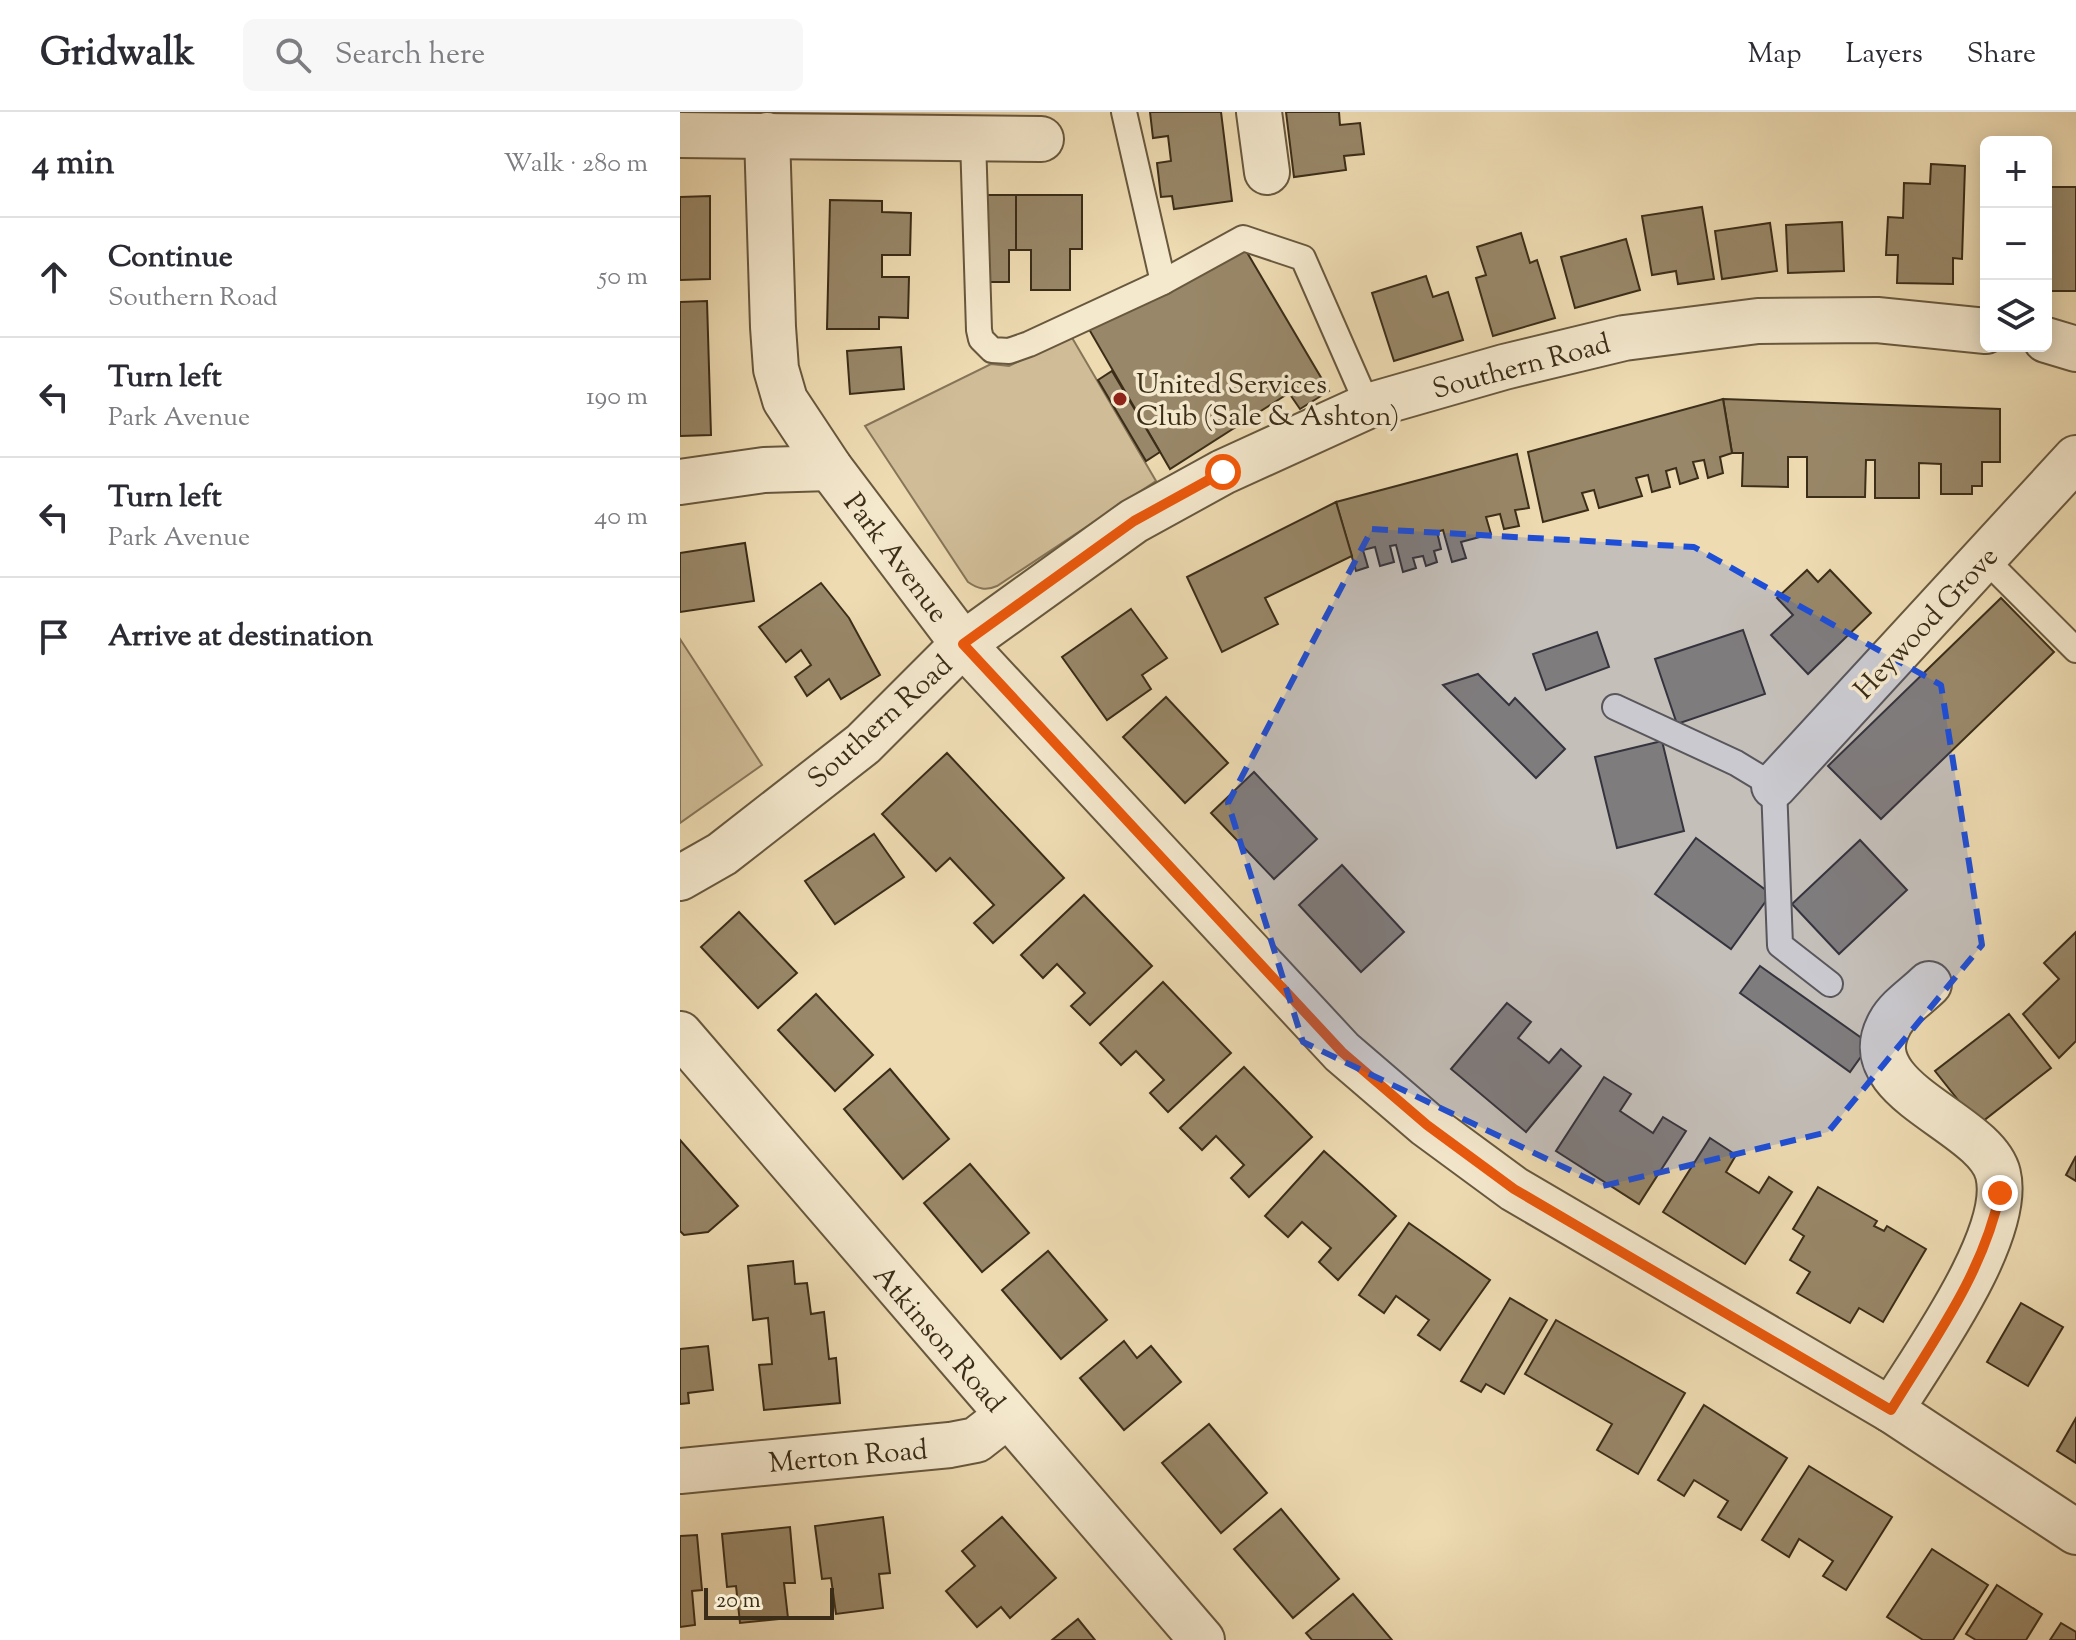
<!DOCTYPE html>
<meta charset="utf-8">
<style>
:root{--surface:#fff;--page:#f7f7f7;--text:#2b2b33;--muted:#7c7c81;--line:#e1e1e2}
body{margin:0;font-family:"Sorts Mill Goudy",serif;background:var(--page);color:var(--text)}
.controls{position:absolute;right:24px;top:24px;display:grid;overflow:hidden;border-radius:12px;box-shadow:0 4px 20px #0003}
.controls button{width:72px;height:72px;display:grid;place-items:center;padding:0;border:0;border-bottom:2px solid var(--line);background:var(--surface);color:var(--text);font:40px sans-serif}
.scale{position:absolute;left:24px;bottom:20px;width:130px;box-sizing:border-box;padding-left:8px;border:4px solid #3b2d18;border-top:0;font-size:22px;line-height:28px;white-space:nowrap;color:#3b2d18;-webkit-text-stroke:6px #f4e8cd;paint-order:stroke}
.stop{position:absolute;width:24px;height:24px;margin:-18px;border:6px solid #ea580c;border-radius:50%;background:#fff}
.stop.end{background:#ea580c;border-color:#fff;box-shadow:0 2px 8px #0008}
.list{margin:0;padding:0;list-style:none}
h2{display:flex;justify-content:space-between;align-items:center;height:104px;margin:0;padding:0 32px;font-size:34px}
h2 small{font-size:26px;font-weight:400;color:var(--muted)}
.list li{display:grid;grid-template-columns:52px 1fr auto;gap:24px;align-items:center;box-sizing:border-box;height:120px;padding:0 32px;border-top:2px solid var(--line)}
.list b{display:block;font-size:30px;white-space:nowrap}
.list p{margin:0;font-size:26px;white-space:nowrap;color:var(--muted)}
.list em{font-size:26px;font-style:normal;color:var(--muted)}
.icon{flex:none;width:44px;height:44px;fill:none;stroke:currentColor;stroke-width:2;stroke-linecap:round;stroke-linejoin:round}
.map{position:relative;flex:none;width:1396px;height:1528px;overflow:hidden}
header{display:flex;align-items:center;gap:48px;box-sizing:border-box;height:112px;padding:0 40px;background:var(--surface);border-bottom:2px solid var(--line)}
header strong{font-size:38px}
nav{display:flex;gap:44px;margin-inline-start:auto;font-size:28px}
.search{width:560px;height:72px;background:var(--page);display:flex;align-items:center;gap:20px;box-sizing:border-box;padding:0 28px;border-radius:12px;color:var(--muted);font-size:30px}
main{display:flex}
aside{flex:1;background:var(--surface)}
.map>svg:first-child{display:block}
</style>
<header>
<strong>Gridwalk</strong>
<div class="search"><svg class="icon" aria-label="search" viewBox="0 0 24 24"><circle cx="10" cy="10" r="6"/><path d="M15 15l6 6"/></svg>Search here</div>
<nav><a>Map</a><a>Layers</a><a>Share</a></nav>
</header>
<main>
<aside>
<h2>4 min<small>Walk · 280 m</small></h2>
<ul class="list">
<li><svg class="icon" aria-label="ahead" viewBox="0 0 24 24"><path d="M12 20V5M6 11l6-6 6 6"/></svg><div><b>Continue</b><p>Southern Road</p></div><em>50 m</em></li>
<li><svg class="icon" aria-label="left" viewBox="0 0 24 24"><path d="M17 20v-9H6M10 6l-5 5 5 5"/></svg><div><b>Turn left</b><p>Park Avenue</p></div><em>190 m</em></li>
<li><svg class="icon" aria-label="left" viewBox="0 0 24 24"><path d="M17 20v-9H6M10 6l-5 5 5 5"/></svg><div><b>Turn left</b><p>Park Avenue</p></div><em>40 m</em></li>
<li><svg class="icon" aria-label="arrive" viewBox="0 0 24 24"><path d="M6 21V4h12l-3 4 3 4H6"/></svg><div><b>Arrive at destination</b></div></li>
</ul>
</aside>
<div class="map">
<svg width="1396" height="1528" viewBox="0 0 1396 1528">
<rect width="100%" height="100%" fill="#eedbb2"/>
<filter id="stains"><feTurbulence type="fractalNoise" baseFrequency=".0025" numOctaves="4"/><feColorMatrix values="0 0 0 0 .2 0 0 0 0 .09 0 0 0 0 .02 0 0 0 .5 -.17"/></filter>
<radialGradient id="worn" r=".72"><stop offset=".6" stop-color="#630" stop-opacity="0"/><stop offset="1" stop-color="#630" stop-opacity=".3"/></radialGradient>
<g fill="#d0bd98" stroke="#867558" stroke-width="2">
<path d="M391,224L476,369L317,474C306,479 298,477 288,470L185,314L311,252L329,254Z"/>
<polygon points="0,527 82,653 0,711"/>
</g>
<g fill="#988768" stroke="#3b2d18" stroke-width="2">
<polygon points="470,0 541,0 552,89 494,97 492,84 481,85 477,51 491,49 488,24 473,26"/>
<polygon points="606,0 659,0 660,13 680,11 684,42 664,44 666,58 614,65"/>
<polygon points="1251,52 1285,54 1282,147 1273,146 1273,172 1217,171 1218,143 1206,143 1208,105 1223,106 1224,71 1250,72"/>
<rect x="1366" y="75" width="30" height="104"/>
<polygon points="304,83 336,83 336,138 329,138 329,170 304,170"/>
<polygon points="336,83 402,83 402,137 390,137 390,178 351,178 351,138 336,138"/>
<polygon points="30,84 30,167 0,168 0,85"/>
<polygon points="150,88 202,89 202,100 231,101 230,143 202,143 202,165 229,165 228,206 199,205 199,217 147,217"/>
<polygon points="1022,95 1034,167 998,172 996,159 972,163 962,104"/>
<polygon points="1162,110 1164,159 1108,161 1106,113"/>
<polygon points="1090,111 1097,159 1042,167 1035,119"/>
<polygon points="841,121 850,151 857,148 875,206 813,224 796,166 806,163 797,135"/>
<polygon points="946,127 960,178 895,196 881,145"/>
<polygon points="562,132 649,279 620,297 609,281 490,357 406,212"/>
<polygon points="746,164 753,185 768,180 783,228 714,249 692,181"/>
<polygon points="27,189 31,323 0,324 0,190"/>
<polygon points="221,235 224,277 170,282 167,239"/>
<polygon points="432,259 480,340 466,349 418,268"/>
<polygon points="1043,287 1320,297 1320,350 1302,350 1302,374 1292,374 1292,382 1261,382 1261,352 1239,351 1239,386 1195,386 1195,348 1186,348 1185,385 1127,385 1127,345 1108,345 1108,375 1062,374 1063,341 1052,341"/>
<polygon points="1043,287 1052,341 1040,345 1043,361 1028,366 1024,348 1013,350 1018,366 1000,372 996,356 986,359 990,375 972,380 968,363 956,366 962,384 919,396 914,378 902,381 908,398 863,410 848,340"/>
<polygon points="837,342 849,396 835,398 839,414 824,417 820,402 806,405 811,422 781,430 786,446 772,450 763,418 757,420 761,437 754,439 757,450 746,454 743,444 733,446 736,456 723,460 716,433 710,434 714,450 700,454 695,435 683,438 688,455 676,459 656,390"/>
<polygon points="656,390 672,444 585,486 598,512 542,540 507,465"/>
<polygon points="65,431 74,489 0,500 0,441"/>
<polygon points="1127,458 1138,470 1150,458 1191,501 1128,562 1091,523 1113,503 1097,486"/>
<polygon points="141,471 169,506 200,563 161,587 149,567 127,584 115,565 131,553 121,538 106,550 79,515"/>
<polygon points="1321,486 1374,540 1201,707 1148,654"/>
<polygon points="451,497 487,546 462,563 471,577 427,608 382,545"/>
<polygon points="1063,518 1085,582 997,612 975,547"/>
<polygon points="917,520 929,555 866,578 853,542"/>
<polygon points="798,562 829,593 835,586 885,637 856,666 763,573"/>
<polygon points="486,585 548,651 505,691 443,625"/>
<polygon points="982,629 1004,719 937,736 915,645"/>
<polygon points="267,641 384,766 313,831 294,811 314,793 270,746 256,759 202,702"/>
<polygon points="574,660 637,727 594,767 531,701"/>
<polygon points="194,722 224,765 155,812 125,769"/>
<polygon points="1016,726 1091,782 1051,837 975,782"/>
<polygon points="1180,728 1227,778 1159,842 1112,792"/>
<polygon points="662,753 724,820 681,860 619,793"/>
<polygon points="404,783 472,854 410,913 391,894 405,881 377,852 363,866 341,843"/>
<polygon points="59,800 117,861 78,896 21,835"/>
<polygon points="1396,820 1396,929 1379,946 1343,902 1379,867 1364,851"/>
<polygon points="1080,854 1190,932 1170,960 1060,881"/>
<polygon points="483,870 551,941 488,1000 470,981 484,968 456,939 441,953 420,931"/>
<polygon points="136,882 193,943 155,979 98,918"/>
<polygon points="827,891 851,910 838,926 869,951 881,937 901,954 846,1020 771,957"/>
<polygon points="1329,902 1371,956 1298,1013 1255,959"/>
<polygon points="564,955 632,1025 569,1085 551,1066 564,1053 536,1024 522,1038 500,1016"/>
<polygon points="210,957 269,1027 223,1067 164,997"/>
<polygon points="924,965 951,982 940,999 973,1021 983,1005 1006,1019 959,1092 876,1039"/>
<polygon points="1030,1026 1056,1043 1046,1060 1079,1081 1089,1065 1112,1080 1065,1152 983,1100"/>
<polygon points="0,1028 58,1094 28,1120 4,1123 0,1119"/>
<polygon points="644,1039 716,1104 658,1168 639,1150 651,1136 622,1110 608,1125 585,1104"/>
<polygon points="1396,1044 1396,1069 1386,1063"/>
<polygon points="290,1052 349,1121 302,1160 244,1091"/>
<polygon points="1138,1075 1197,1109 1194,1114 1204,1119 1207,1114 1246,1137 1203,1210 1179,1196 1170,1211 1117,1181 1130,1160 1110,1148 1124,1124 1113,1117"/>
<polygon points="729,1111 810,1168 760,1238 738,1223 749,1208 716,1184 704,1201 679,1183"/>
<polygon points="368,1139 427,1208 381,1247 322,1178"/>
<polygon points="113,1149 115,1172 127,1171 131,1202 144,1200 149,1247 156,1246 160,1291 84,1298 79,1253 92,1252 88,1206 73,1208 68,1154"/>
<polygon points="830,1186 867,1208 824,1282 806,1272 801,1280 781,1269"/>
<polygon points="1341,1191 1383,1215 1348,1274 1307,1250"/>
<polygon points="876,1208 1005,1281 958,1362 917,1338 932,1312 845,1262"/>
<polygon points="444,1229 457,1246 471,1234 501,1270 444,1318 400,1266"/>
<polygon points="28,1234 33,1278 8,1281 9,1291 0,1292 0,1237"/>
<polygon points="1024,1293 1107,1346 1061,1418 1038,1405 1048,1389 1014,1368 1004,1384 978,1368"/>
<polygon points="1396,1306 1396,1351 1377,1339"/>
<polygon points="529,1312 587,1381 541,1421 482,1351"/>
<polygon points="1129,1354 1212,1405 1166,1478 1143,1464 1153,1449 1119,1427 1109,1445 1082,1428"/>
<polygon points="601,1397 659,1467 613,1506 554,1437"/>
<polygon points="203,1405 210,1461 199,1462 203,1496 156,1502 151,1466 142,1467 135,1414"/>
<polygon points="322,1405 376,1466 330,1506 321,1495 297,1515 266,1479 295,1454 282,1439"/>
<polygon points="110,1415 115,1471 104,1471 108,1506 60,1511 56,1474 47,1475 42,1422"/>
<polygon points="17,1423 22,1478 12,1479 15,1513 0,1515 0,1424"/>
<polygon points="1252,1437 1308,1473 1273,1528 1243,1528 1207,1505"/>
<polygon points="1317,1473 1362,1502 1346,1528 1296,1528 1286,1522"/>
<polygon points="673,1482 712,1528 632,1528 626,1521"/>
<polygon points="398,1507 415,1528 372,1528"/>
<polygon points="1381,1511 1396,1520 1396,1528 1370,1528"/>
</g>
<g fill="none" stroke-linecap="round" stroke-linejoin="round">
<g stroke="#68583e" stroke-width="28">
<g id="service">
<polyline points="444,0 483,170"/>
<polyline points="293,27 299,218 301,227 312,238 329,239 349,232 483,170 563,126 623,146 688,294"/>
<polyline points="1304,446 1396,538"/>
<polyline points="935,595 1056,651 1094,674 1100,833 1150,872"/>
</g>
</g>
<g stroke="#68583e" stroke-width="48">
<g id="minor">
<polyline points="579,0 587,60"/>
<polyline points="0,23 361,27"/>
<polyline points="87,23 93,215 96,257 105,288 150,356 283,532 662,940 747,1013 834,1077 1211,1298 1396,1420"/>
<polyline points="1366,228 1396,237"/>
<polyline points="0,370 84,358 150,356"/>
<polyline points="1094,674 1396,346"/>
<polyline points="0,766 42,742 183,632 283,532 454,409 543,360 688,294 824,255 944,226 1078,209 1197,208 1306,219"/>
<polyline points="0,922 522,1528"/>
<path d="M1211,1298C1243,1246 1333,1123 1318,1062C1305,1009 1171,979 1210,911C1218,896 1237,884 1249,872"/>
<polyline points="0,1359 270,1333 296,1328 327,1304"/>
</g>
</g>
<use href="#service" stroke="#f4e8cd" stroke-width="24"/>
<use href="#minor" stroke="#f4e8cd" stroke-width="44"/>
</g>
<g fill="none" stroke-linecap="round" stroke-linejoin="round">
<path stroke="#ea580c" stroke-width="10" d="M543,360L454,409L283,532L662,940L747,1013L834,1077L1211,1298C1253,1229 1303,1162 1320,1081"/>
</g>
<path fill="#1d4ed8" fill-opacity="0.2" stroke="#1d4ed8" stroke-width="6" stroke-dasharray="16 10" stroke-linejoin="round" d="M692,417L1014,435L1261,573L1302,833L1148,1020L923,1074L623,930L548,691Z"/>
<circle fill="#8f2418" stroke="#f4e8cd" stroke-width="3" cx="440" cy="287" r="8"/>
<g text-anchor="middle" stroke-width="7" stroke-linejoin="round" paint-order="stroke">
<g font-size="28" fill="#3b2d18" stroke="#f4e8cd">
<text transform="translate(841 253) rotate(-15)" y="10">Southern Road</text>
<text transform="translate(217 445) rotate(53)" y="10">Park Avenue</text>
<text transform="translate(1245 510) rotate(-47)" y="10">Heywood Grove</text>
<text transform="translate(199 609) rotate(-42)" y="10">Southern Road</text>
<text transform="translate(260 1226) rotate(49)" y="10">Atkinson Road</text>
<text transform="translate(168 1343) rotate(-5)" y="10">Merton Road</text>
</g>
<g font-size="28" fill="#3b2d18" stroke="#f4e8cd" text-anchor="start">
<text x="456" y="281">United Services<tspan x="456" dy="32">Club (Sale &amp; Ashton)</tspan></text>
</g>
</g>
<rect width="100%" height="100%" filter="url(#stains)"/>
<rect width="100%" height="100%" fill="url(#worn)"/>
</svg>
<div class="controls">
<button>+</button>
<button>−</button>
<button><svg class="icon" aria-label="layers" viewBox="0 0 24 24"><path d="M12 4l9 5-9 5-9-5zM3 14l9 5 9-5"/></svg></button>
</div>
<div class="scale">20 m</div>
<div class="stop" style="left:543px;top:360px"></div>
<div class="stop end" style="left:1320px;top:1081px"></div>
</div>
</main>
